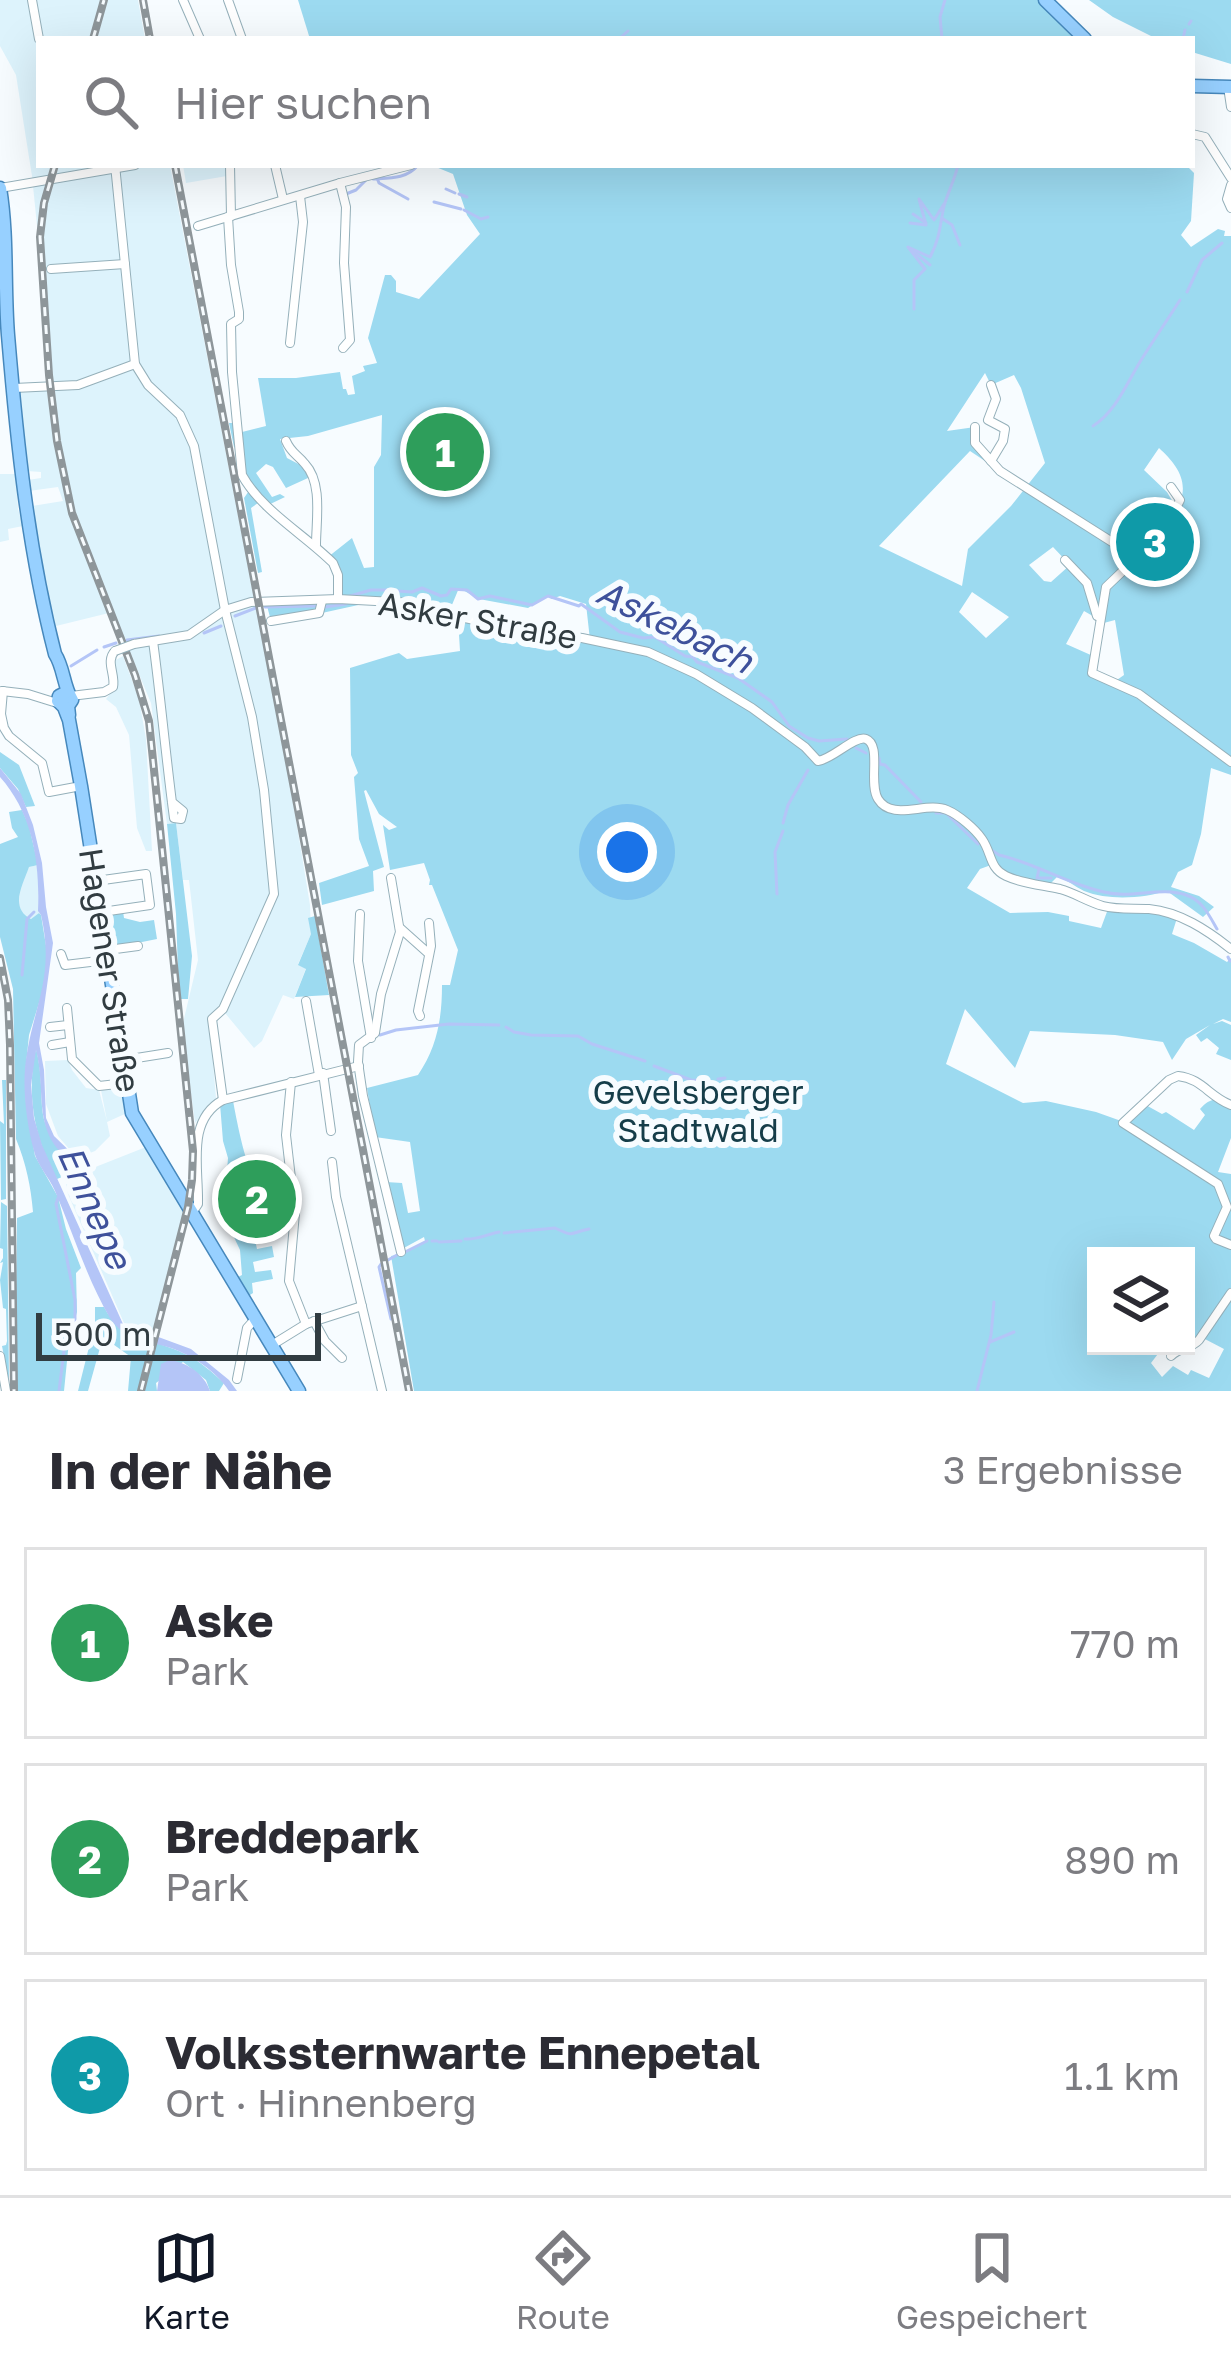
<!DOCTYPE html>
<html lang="de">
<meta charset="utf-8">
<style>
:root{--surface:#fff;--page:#f7f7f7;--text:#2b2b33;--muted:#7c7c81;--line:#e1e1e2;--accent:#111827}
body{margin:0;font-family:"Golos Text",sans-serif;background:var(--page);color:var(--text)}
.controls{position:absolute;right:36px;bottom:36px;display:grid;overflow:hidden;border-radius:0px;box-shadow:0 12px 48px #0002}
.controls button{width:108px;height:108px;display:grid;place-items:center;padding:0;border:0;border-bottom:3px solid var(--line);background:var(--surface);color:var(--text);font:60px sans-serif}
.scale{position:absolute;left:36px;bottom:30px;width:285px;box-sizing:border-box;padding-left:12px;border:6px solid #313c41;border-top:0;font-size:33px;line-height:42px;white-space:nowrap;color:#313c41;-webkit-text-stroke:9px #f7fcff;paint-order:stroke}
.you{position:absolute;left:627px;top:852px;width:42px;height:42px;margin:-30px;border:9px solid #fff;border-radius:50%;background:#1a73e8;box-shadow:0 0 0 18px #1a73e833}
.badge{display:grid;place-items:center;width:78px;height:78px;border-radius:50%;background:var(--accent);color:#fff;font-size:39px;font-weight:700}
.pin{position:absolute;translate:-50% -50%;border:6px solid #fff;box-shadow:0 3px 12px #0006}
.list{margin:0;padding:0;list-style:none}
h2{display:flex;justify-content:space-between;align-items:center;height:156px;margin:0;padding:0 48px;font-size:51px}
h2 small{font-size:39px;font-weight:400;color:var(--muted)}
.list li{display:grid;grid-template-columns:78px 1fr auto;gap:36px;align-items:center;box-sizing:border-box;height:192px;margin:0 24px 24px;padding:0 24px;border:3px solid var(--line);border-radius:0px}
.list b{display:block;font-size:45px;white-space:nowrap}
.list p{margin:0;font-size:39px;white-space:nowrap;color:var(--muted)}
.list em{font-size:39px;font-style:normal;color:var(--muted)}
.icon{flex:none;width:66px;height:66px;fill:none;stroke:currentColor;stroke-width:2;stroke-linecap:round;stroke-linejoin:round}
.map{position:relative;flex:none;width:1231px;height:1391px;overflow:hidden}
.search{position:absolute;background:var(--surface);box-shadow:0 12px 48px #0002;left:36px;right:36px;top:36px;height:132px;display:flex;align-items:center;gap:30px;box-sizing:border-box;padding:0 42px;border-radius:0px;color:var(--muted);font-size:45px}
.sheet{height:804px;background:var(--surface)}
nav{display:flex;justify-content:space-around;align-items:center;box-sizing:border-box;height:168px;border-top:3px solid var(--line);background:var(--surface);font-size:33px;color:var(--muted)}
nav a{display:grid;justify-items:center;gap:6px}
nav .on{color:var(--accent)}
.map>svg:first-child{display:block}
</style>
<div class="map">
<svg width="1231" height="1391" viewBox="0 0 1231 1391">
<rect width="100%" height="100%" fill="#f7fcff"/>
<g fill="#ddf3fc">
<polygon points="0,0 138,0 145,39 39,39 39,165 170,165 290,783 310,905 311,934 298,964 306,968 294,999 283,995 262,1041 254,1048 225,1013 210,1028 216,1098 195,1123 182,1027 198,960 189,880 183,880 176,823 167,824 151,703 113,612 56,626 43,584 32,506 63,501 58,487 29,491 28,480 41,478 41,472 27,471 18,387 53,384 32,176 16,75 0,46"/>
<polygon points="183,165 226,165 227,176 186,183"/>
<polygon points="0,474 16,474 18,509 23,526 8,529 9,540 0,542"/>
<polygon points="123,656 139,699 146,739 152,851 146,851 137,828 129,735 116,707 106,699 117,685 114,661"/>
<polygon points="38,865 39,913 31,919 23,915 19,907 20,886 29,867"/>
<polygon points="68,1060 72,1070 86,1088 99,1090 107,1121 101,1090 121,1088 127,1113 107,1122 110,1136 95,1151 77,1158 58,1136 46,1104 45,1061"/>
<polygon points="146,1147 185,1213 154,1331 124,1323 68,1194 65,1179"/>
</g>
<g fill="#9cdaf0" fill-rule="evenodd">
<polygon points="298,0 1042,0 1083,39 310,39"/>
<polygon points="1089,0 1231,0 1231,64 1192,52 1192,39 1157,39 1113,17"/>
<path d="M431,165H1186L1194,173L1191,221L1181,235L1191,247L1218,229L1225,231L1224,236H1231V775L1211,768L1201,834L1192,865L1178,872L1171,887L1199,896L1214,907L1203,917L1167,891C1144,898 1109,901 1084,891C1074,886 1068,880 1057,877L1047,887L1030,883L991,865L980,869L967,888L1010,913L1048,912L1069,916V921L1101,928L1108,909L1151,910L1177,918L1172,934L1194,943L1227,962L1231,958V1022L1223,1019L1213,1024L1222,1021L1231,1025V1060L1216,1054L1219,1048L1207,1038L1201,1042L1196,1035L1210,1025L1186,1039L1172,1060L1163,1042L1115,1035L1030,1031L1015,1068L965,1009L946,1064L1023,1103L1046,1101L1096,1112L1124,1122L1144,1104L1162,1114L1166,1112L1194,1130L1205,1115L1200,1109C1212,1096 1216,1099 1231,1106V1138L1218,1172L1231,1174V1391H414L391,1256L402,1254L425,1241L424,1237L402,1249L386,1182L402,1183L408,1213L420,1211L410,1142L375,1137L367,1088L418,1075C437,1047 442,1019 442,985H450L458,950L432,885H429L430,880L424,863L390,870L383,825L389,830L397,827L379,814L366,790L364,791L384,867L373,871L374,891L322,905L319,883L369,866L359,839L354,777L358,773L351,755L350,668L399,653L407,659L460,651L458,618L590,640L586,604L560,596L552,599L547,596L528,608L479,599L459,588L449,612L422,603L358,598L372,602L290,620L271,621L266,602L341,599L339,574L328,557L352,538L364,568L374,567V467L381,455L382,415L308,436L280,439L287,458L306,468L308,478L286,488L273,467L266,464L256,473L272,497L280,494L285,497L264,507L258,503L251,508L262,572L258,573L244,498L253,485L246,477L242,451L234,447L229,423H236L238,433L266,426L258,378H296L340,372L343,389H346L348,395L355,394L352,376L365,371L363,366L377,363L368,338L385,275H391L396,281V292L419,299L480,234L467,215L453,174ZM985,373L991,385L1014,375L1021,388L1045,463L1011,506L968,549L962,586L879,546L970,451L1000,471L973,437L975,427L947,431ZM1159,448C1174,462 1188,478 1181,500L1178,498L1173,502L1167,492L1144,470ZM1053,547L1070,565L1051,582L1044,581L1029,565ZM972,592L1009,617L986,638L959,612ZM1084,611L1098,619L1100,624L1115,620L1124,675L1114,682L1091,671L1093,656L1066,644ZM1096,1256H1186V1346L1201,1337L1224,1349L1209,1378L1191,1370L1188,1375L1173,1366L1162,1377L1151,1363L1164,1346H1096Z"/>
<polygon points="0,752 19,765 35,806 26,807 18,789 0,768"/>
<path d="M22,810L29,826L38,865L29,867C23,884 9,908 31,919L39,913L41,915L48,958L44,987L29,1035L25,1075L26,1103L35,1156L58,1197L66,1229L81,1268L76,1273L77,1312L69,1341L64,1391H15L17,1218L33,1212C31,1187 26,1163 16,1139L13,989L0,937V844L18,837L12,828L9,812Z"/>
<polygon points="176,823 192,956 188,999 179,999 176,914 167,824"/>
<polygon points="123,911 124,918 140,922 154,920 157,939 112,948 107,914"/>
<polygon points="315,916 329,995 295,997 306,969 298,965 311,934 308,918"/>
<path d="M36,1048C50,1108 25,1121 82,1169L57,1179C34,1139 26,1093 36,1048Z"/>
<polygon points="2,1080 6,1080 6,1199 1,1200 0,1121 4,1124"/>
<path d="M233,1100C234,1108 244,1157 248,1162C254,1171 269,1167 278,1166L281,1205L270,1204L269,1236L255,1240L257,1249L272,1246L274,1257L253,1262L255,1272L271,1270L273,1279L252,1283L253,1293L247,1297L236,1278L242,1275L240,1250L232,1233L233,1201L226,1184L228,1158L223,1141L220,1104Z"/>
<polygon points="1,1202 7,1206 9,1381 2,1346 6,1345 7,1341 6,1309 3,1308 0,1280 3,1262 0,1263 3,1258 3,1249 0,1248"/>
<path d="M95,1307H104C120,1340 156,1339 185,1354C201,1362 212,1372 224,1383L219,1391H210L206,1380L183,1362L156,1383L157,1391H128L131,1357L103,1337L88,1391H78L95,1323Z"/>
</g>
<g fill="#b4c5f7">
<path d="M0,768L21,794L33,825L42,863L46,907L53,943L39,1043L44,1070L46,1118L54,1136L83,1164L84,1169C28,1139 48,1099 36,1050L31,1085L34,1118L42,1145L123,1324L191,1349L229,1380L237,1391H229C216,1371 193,1356 171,1348C154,1342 123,1340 110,1318C87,1279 73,1233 55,1191C49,1177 37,1165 34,1151C27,1126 23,1094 25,1068C31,1009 56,980 41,915L38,911C40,863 33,814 0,777Z"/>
<path d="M170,1360C188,1363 204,1374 210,1391H157L161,1364Z"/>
</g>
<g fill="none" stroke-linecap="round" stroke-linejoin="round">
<g stroke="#b4c5f7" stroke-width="3">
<polyline points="1189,24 1191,21"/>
<polyline points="619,39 628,31"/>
<polyline points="942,39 940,17 945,0"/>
<polyline points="1183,39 1185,30"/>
<polyline points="377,178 379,183 408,199"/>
<path d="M373,179C390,178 407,179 418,165"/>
<polyline points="446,189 455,193"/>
<polyline points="346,194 356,190 366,180"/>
<polyline points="459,194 467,197"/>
<polyline points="434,202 461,209"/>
<polyline points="464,210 481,219 488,217"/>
<polyline points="913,214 926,223"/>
<polyline points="943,219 952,225 960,245"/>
<polyline points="910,223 926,225 919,199 934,220 944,204"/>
<polyline points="913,251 930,265"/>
<polyline points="1187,292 1202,260 1222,243"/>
<path d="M914,309V280L925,269L908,247L930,257C940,239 940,224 944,206C948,192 955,179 958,165"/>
<path d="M1093,426C1117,411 1128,380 1143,357C1155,338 1168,319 1180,300"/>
<polyline points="398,591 412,592 422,588 441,596 447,595 451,589 467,590 478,599 490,596 532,605 548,596 579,606 581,604 620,632 643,638 655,637 685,656 693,657 697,662 738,678 772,702 789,726 808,738 819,741 847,739"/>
<polyline points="350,596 371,590 387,590"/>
<polyline points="265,607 315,606"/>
<polyline points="325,607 346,604"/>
<polyline points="235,616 256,608"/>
<polyline points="204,633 221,626"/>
<polyline points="127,640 159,636"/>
<polyline points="104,647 116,643"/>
<polyline points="71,666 97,650"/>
<polyline points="856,748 866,753"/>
<polyline points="879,758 880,764 885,765 921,802"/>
<polyline points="936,813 946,813 978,844"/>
<polyline points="783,823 788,805 808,770"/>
<path d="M993,851L999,855C1035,863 1067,884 1104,892C1131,899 1161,886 1186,895C1202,900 1209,915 1217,929"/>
<polyline points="1039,869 1037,878 1051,878"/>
<polyline points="777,894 775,852 783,831"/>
<polyline points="1228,957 1230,961"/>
<polyline points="22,975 27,919 34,912"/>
<polyline points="506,1027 514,1032 531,1035 578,1036 592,1044 645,1061"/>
<polyline points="380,1035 396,1030 449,1024 499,1025"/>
<polyline points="654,1066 691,1080 709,1081"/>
<polyline points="718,1079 725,1078"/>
<polyline points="59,1195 56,1204 75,1300 75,1319 66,1335 59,1391"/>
<path d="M504,1233L555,1228C576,1238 568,1233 589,1229"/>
<path d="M465,1239C478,1240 487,1234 499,1232"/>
<polyline points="432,1241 437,1241"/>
<polyline points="439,1242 461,1241"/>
<polyline points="405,1252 427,1241"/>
<polyline points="388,1260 397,1255"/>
<polyline points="381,1264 379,1267 391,1319"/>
<polyline points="990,1342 1014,1332"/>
<polyline points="977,1391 991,1335 994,1302"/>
</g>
<g stroke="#95b0ba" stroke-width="10">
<g id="minor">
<polyline points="32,0 39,39"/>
<polyline points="183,0 200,39"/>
<polyline points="228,0 242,39"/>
<polyline points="1228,87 1231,107"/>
<polyline points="1192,134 1205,137 1231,178"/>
<polyline points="115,165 135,364 148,385 180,415 194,446 225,610 252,717 264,790 274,894 223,1009 212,1019 223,1100"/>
<polyline points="230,165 231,216"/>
<polyline points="275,165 283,199"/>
<polyline points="340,183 346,207 344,263 350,340 343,348"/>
<polyline points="1231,185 1227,199 1231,208"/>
<polyline points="0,188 135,165"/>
<path d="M228,217L231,265L239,312V319L231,324L232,372L242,475C262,511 304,534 333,563L338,575V599"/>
<polyline points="198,226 340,183 411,165"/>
<polyline points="51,269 125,264"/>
<polyline points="290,343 303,222 300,196"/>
<polyline points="991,385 996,399 988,420 1005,429 1003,441 991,461"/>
<polyline points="14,388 78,385 135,364"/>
<polyline points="975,427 975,443 1000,471 1120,547 1128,566"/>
<path d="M286,441C291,453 297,454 305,464C323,483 316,521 316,545"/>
<polyline points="1171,487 1180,500 1156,549 1128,566 1106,587 1092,673 1139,694 1231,762"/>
<polyline points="1065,560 1087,583 1097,616"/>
<polyline points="271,621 319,613 322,601"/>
<path d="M153,641C161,700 166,759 174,818L181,819L183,811L172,802"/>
<path d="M134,644L189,635L225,610L251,602L338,599L413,603L451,615L521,630L582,638L648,652L696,674L752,708L805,747L818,761C833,759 855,735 866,739C882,745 868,783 878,799C892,822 926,801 947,810C959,815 975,829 982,839C992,853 989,868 1006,876C1023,884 1042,885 1060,889C1075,893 1088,902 1103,906C1118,910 1134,908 1149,909C1180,912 1207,930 1231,949"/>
<polyline points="2,691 28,694 57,703"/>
<polyline points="3,691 1,714 4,728 9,736 42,763 49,792 81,786"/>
<path d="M71,696L104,692L113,687C116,675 105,661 115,651"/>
<polyline points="391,878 400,932 381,994 375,1033 359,1045 358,1062 363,1096 401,1252"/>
<polyline points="96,881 146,874 150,905 102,912"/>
<polyline points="360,914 358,961 371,1038"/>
<polyline points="400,928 428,953"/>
<polyline points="108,950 138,946"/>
<polyline points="61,954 65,965 107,960"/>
<polyline points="306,1001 319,1075"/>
<polyline points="67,1008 72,1059 99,1086 126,1083"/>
<polyline points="420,1016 418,1011 431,946 429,923"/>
<polyline points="50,1027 68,1025"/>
<polyline points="52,1045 70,1042"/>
<polyline points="124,1060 168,1053"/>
<polyline points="323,1073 331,1131"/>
<polyline points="291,1082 286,1135 295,1213 289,1281 306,1324"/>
<path d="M1231,1105C1208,1096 1203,1079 1178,1076L1169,1080L1123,1123L1218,1184L1227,1207L1214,1236L1216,1239L1231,1245"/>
<polyline points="332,1162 336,1197 382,1391"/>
<path d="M192,1213L198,1204C199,1167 186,1120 223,1100L359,1066"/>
<polyline points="314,1321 325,1341 342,1358"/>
<polyline points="272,1345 306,1324 362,1306"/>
<polyline points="0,1356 6,1391"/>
<path d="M1171,1356C1180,1347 1191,1349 1199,1340L1231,1293"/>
<polyline points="237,1379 247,1328 255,1319"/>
</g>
</g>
<g stroke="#4688bc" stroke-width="15">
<g id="major">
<polyline points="1045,0 1085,39"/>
<polyline points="1192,86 1231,87"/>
<path d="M0,188C8,237 4,285 8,335C17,443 28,549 55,654C64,668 63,685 72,700L68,706L69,715"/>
<polyline points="65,693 59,696 58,701 64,707 69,720 81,786 132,1113 299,1391"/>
</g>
</g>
<use href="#minor" stroke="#fff" stroke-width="8"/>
<use href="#major" stroke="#97d0ff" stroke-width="12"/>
<g stroke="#8e969a" stroke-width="8">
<g id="rail">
<polyline points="143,0 150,39"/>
<polyline points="93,39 104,0"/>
<polyline points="55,165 44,203 40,237 49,375 57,441 72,513 135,675 149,721 193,1151 192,1180 188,1207 141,1391"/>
<polyline points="175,165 409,1391"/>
<polyline points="0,958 8,1000 10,1045 14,1391"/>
</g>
</g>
<use href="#rail" stroke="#f7fcff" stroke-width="3" stroke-dasharray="9" stroke-linecap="butt"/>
<g stroke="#95b0ba" stroke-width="10" stroke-linecap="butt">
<polyline id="minor-bridge" points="115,651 134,644"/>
</g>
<use href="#minor-bridge" stroke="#fff" stroke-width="8"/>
</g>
<g text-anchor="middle" stroke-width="12" stroke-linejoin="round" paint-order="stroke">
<g font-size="33" fill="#313c41" stroke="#f7fcff">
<text transform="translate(478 620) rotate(10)" y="12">Asker Straße</text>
<text transform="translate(110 970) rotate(81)" y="12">Hagener Straße</text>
</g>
<g font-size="33" fill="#153d49" stroke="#f7fcff">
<text x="698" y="1104">Gevelsberger<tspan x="698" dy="38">Stadtwald</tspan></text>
</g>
<g font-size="36" font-style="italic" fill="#3e519b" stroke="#f7fcff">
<text transform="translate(675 626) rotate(26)" y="13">Askebach</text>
<text transform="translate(95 1207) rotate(66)" y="13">Ennepe</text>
</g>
</g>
</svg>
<div class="controls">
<button><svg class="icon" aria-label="layers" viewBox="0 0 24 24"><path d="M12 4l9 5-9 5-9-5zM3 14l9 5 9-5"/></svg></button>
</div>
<div class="scale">500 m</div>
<div class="you"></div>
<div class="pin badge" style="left:445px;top:452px;background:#2e9e5b">1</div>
<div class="pin badge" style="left:257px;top:1199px;background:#2e9e5b">2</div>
<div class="pin badge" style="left:1155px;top:542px;background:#0f9aa8">3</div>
<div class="search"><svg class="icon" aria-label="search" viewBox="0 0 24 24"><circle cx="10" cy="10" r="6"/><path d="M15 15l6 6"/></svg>Hier suchen</div>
</div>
<section class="sheet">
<h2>In der Nähe<small>3 Ergebnisse</small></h2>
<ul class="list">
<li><span class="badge" style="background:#2e9e5b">1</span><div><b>Aske</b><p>Park</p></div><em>770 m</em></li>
<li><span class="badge" style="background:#2e9e5b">2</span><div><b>Breddepark</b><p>Park</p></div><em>890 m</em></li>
<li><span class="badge" style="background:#0f9aa8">3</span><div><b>Volkssternwarte Ennepetal</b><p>Ort · Hinnenberg</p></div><em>1.1 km</em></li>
</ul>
</section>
<nav>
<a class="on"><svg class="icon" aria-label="map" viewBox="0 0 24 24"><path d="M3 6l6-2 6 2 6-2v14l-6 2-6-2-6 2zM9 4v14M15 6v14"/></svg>Karte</a>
<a><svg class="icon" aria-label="directions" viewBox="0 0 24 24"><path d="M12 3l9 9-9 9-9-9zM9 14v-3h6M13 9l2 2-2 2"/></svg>Route</a>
<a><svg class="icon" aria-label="saved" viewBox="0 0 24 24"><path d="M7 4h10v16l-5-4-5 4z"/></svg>Gespeichert</a>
</nav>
